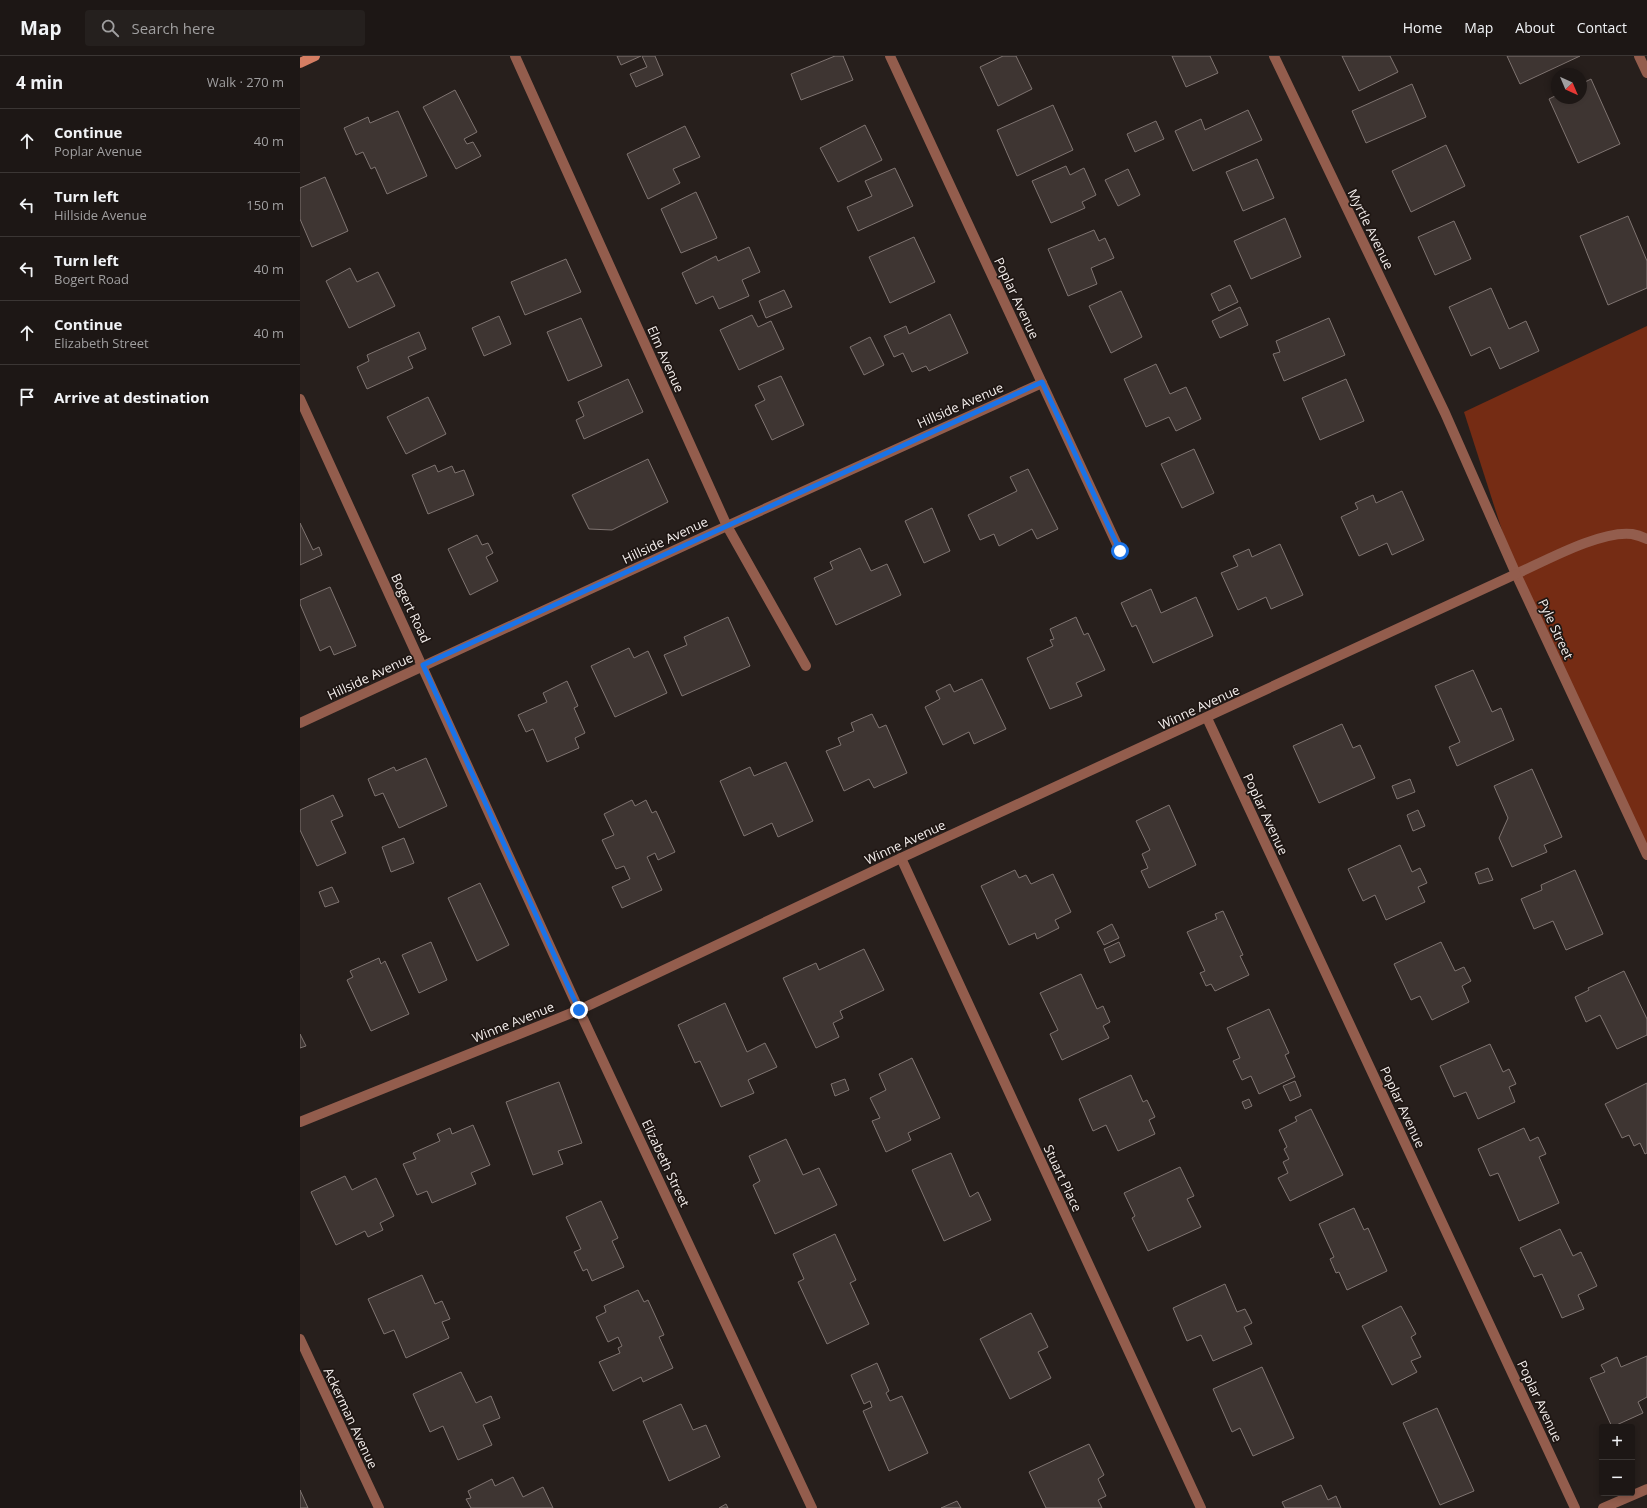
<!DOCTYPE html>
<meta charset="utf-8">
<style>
:root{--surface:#1d1715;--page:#25201e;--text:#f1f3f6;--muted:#a09fa0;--line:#3b3634}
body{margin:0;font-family:"Open Sans",sans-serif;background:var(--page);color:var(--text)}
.controls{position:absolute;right:12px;bottom:12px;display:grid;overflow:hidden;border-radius:4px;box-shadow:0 2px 6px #0003}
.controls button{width:36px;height:36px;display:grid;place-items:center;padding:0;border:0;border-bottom:1px solid var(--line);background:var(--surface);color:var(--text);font:20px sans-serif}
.compass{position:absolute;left:1251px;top:12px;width:36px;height:36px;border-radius:50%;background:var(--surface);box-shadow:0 2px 6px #0003;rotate:136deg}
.stop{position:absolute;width:12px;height:12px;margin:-9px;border:3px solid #1a73e8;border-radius:50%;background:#fff}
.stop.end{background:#1a73e8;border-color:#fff;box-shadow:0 1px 4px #0008}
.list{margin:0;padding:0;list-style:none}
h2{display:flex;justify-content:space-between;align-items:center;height:52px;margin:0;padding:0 16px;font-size:17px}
h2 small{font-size:13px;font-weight:400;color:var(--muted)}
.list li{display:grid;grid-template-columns:26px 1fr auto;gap:12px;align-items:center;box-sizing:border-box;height:64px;padding:0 16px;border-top:1px solid var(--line)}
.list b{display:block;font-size:15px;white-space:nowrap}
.list p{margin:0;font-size:13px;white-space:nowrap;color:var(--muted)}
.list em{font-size:13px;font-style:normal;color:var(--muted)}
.icon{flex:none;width:22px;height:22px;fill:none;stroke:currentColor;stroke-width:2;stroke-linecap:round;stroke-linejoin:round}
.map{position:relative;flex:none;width:1347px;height:1452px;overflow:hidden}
header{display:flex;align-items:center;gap:24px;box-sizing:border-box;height:56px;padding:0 20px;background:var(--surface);border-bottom:1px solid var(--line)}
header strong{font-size:19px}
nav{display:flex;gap:22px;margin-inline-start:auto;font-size:14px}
.search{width:280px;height:36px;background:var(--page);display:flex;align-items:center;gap:10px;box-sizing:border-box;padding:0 14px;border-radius:4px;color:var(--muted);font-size:15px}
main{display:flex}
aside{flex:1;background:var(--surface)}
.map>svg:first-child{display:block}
</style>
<header>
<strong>Map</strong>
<div class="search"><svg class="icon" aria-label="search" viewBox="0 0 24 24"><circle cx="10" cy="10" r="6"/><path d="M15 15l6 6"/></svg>Search here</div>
<nav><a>Home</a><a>Map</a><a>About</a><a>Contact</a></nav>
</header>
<main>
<aside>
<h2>4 min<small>Walk · 270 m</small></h2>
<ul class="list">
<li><svg class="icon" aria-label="ahead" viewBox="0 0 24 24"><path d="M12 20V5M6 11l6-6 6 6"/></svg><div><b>Continue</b><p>Poplar Avenue</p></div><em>40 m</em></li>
<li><svg class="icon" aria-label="left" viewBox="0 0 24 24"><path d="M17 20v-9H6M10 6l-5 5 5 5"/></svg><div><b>Turn left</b><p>Hillside Avenue</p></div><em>150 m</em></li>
<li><svg class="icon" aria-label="left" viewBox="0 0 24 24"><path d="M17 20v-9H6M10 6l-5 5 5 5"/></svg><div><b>Turn left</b><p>Bogert Road</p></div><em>40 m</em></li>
<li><svg class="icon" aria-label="ahead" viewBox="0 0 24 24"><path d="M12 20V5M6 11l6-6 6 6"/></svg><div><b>Continue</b><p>Elizabeth Street</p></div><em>40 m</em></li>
<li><svg class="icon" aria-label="arrive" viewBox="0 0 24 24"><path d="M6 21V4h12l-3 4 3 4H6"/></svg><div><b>Arrive at destination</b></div></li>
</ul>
</aside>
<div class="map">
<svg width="1347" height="1452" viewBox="0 0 1347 1452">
<rect width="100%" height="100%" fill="#271f1c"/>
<polygon fill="#752c14" points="1347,270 1347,799 1216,518 1164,356"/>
<g fill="#3e3532" stroke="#7f7471">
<polygon points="317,0 341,0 321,9"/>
<polygon points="342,0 355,0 363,19 336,31 330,18 347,11"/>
<polygon points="535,0 543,0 553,24 501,44 491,18"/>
<polygon points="703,0 716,0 732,33 698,50 680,11"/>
<polygon points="872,0 910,0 918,17 886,31"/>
<polygon points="1042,0 1090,0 1098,16 1059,35"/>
<polygon points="1207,0 1280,0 1220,28"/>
<polygon points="1291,23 1320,88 1278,107 1249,43 1257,39 1257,42 1281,42 1281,28"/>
<polygon points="1112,28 1126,61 1066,87 1052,55"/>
<polygon points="155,34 177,76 164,83 167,88 173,86 181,100 156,113 123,51"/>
<polygon points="753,49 773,94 717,120 697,74"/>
<polygon points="948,54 962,84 893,115 875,75 901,63 905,74"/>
<polygon points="98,55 127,120 87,138 75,111 71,113 63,96 56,99 44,72 68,61 70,67"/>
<polygon points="856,65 864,83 835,96 827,78"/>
<polygon points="565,69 582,104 538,126 520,92"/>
<polygon points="385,70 400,101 373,113 380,127 348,143 327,98"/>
<polygon points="1146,89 1165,130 1111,156 1092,115"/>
<polygon points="957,103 974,142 943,155 926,116"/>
<polygon points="766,110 770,119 784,112 796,139 782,146 785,152 751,167 732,125"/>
<polygon points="595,112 613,150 558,175 547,151 572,140 565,125"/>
<polygon points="828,113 840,139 818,150 805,124"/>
<polygon points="25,121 48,175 12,191 0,163 0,132"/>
<polygon points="396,136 417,182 381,197 361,153"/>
<polygon points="1328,160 1347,205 1347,232 1308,249 1280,180"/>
<polygon points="985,162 1001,201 951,223 934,185"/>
<polygon points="1154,165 1171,203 1135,219 1118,181"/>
<polygon points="794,174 799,185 805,182 814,202 791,212 797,228 768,240 748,193"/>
<polygon points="614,181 635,226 590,247 569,201"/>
<polygon points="449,191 460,216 442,224 449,240 419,253 413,240 396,248 382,217 416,200 418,205"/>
<polygon points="266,203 281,236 225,259 211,226"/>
<polygon points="50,212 57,226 78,216 95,250 49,272 26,225"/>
<polygon points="930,229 938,246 919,255 911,238"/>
<polygon points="1191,232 1209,273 1226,265 1239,295 1200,313 1190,291 1171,300 1149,251"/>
<polygon points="484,234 492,251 466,262 459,245"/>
<polygon points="821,235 842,281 811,297 789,250"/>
<polygon points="940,251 948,269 920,282 912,265"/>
<polygon points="650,258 668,297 629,315 626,310 612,316 603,297 594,301 584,280 606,270 609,278"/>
<polygon points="452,259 458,271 471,265 484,293 439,314 420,274"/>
<polygon points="199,260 211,288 184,300 172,272"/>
<polygon points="281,262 302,310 268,325 247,276"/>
<polygon points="1029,262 1045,299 984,325 973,298 980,296 976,285"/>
<polygon points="119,276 126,293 108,301 113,312 67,333 57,311 69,305 67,299"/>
<polygon points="570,281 584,309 564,319 550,291"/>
<polygon points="856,308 870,338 886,331 901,363 876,375 869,361 846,371 824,323"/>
<polygon points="481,320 504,369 472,384 455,349 465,344 458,330"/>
<polygon points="328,323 343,356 284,383 276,364 284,360 278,346"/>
<polygon points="1046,323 1064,365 1020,384 1002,342"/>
<polygon points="128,341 146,378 106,398 87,361"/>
<polygon points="894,393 914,437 882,452 861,408"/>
<polygon points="348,403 368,446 312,474 289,473 272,439"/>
<polygon points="135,409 138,416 152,410 155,417 164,414 174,439 128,458 112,419"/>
<polygon points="728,413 758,473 737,483 732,473 699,490 694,478 680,484 668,459 717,435 710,421"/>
<polygon points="1102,435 1124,484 1092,499 1087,487 1059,500 1041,461 1058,453 1055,447 1073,439 1076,447"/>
<polygon points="632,452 650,495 624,507 605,465"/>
<polygon points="0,467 13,494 19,491 22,499 0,509"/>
<polygon points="177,479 182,489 188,487 193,497 186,501 198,525 170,539 148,493"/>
<polygon points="980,488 1003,539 971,553 966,541 938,554 921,517 938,510 933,500 949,493 952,501"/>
<polygon points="560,492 571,515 587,508 601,539 536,569 514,522 533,513 530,506"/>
<polygon points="30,531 56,590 34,599 30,590 20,595 0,548 0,544"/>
<polygon points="851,533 861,557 896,541 913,580 853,607 836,569 832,571 821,547"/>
<polygon points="428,561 450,610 382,640 364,599 387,589 384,581"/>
<polygon points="776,561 784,579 788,577 805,614 776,627 782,640 750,653 727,602 753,590 750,584 754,583 750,573"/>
<polygon points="329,592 334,602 348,595 367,637 315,661 291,610"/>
<polygon points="1173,614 1192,656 1201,652 1214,684 1157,710 1149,691 1160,686 1135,630"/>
<polygon points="682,623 706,673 674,688 669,676 643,689 625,651 640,643 636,635 650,628 654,636"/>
<polygon points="267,625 278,650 274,652 285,677 275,682 279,692 247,706 233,673 226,676 218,659 247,646 243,637"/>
<polygon points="572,658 579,672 586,669 607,717 574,732 569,723 544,735 526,695 541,689 538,682 554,675 551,667"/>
<polygon points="1042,668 1053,692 1060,689 1075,722 1019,747 993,690"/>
<polygon points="126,702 147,750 99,772 83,737 75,740 68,723 94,711 96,715"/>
<polygon points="486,706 513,765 478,781 472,767 444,780 420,725 450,711 454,720"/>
<polygon points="1232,713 1262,781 1244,789 1247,796 1212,811 1199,782 1208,762 1194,730"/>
<polygon points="1110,723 1115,736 1097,743 1092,730"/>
<polygon points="33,739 43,760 31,765 46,797 17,810 0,774 0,754"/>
<polygon points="332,744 335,750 346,744 352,757 356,755 375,796 358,804 355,797 347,801 362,834 322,852 312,831 330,823 324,810 316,813 302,784 314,779 304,758"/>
<polygon points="869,749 896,809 849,832 841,815 848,812 842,798 850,794 836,765"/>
<polygon points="1118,754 1125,770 1113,775 1107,759"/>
<polygon points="104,782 114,807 91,816 82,791"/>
<polygon points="1100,789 1112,816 1120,812 1127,827 1118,831 1125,846 1086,864 1075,839 1063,845 1048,813"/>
<polygon points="1188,812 1193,824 1179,828 1175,817"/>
<polygon points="715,814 719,822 726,819 731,828 753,818 771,856 755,864 759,872 737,883 735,877 709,889 681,830"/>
<polygon points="1275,814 1303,878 1266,894 1253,865 1234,873 1221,843 1242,834 1241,829"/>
<polygon points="180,827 209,889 177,905 148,842"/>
<polygon points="32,831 39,846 25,851 19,836"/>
<polygon points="923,855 943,899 940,900 949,919 915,935 911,928 906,930 900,917 905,915 887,876 917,863 915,858"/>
<polygon points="812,868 819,882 804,889 797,876"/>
<polygon points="131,886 147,924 119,937 102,899"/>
<polygon points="819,886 825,900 810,907 804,893"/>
<polygon points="1141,886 1155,915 1164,911 1171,925 1162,930 1169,946 1132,964 1120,940 1111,944 1094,908"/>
<polygon points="564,893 584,934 540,955 543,962 533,967 539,981 516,992 483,922 516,907 519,914"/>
<polygon points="79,902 81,908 85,905 109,958 71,975 47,924 53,921 50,915"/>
<polygon points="1324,915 1347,963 1347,979 1317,993 1300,959 1286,966 1275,941 1289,934 1288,932"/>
<polygon points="781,918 797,953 803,950 810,966 803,970 809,982 762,1004 750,978 758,974 740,937"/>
<polygon points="425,947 447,996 465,987 477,1011 448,1024 454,1037 421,1051 400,1005 395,1007 378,969"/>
<polygon points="969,953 989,997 985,999 995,1021 959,1038 951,1020 942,1024 933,1005 940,1002 927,972"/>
<polygon points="0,978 6,990 0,992"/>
<polygon points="1190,988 1203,1016 1209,1013 1216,1028 1209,1031 1215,1046 1178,1063 1166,1036 1154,1041 1140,1010"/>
<polygon points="612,1002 640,1062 608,1077 611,1084 586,1096 572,1065 580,1062 570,1042 586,1034 579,1018"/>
<polygon points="831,1019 843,1046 847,1044 855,1061 849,1064 855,1078 818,1095 806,1069 793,1075 779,1043"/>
<polygon points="545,1023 549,1034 535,1040 531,1028"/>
<polygon points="995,1025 1001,1040 990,1045 983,1030"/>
<polygon points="259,1026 282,1087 258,1095 263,1108 233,1119 206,1046"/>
<polygon points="1347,1027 1347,1097 1345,1098 1340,1087 1334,1090 1329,1079 1322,1082 1305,1048"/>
<polygon points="949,1043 952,1050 945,1053 942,1046"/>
<polygon points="1011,1053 1043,1119 990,1145 978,1122 988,1117 983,1106 989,1103 984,1093 987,1091 979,1074 997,1065 995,1061"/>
<polygon points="173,1069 190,1109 171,1117 176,1128 132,1147 127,1135 117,1139 103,1108 116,1103 113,1097 140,1085 137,1078 150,1072 152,1078"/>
<polygon points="1224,1072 1230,1085 1238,1081 1246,1098 1239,1101 1259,1147 1219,1165 1198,1117 1190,1120 1178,1093"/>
<polygon points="486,1083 503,1119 519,1112 537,1149 475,1178 453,1129 460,1125 449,1100"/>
<polygon points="651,1097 670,1141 678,1136 691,1164 644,1185 612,1114"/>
<polygon points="880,1111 894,1140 887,1143 901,1171 848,1195 832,1162 835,1160 824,1137"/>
<polygon points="45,1120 52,1134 76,1122 94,1160 80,1167 83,1174 68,1181 65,1175 36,1189 11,1136"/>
<polygon points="301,1145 318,1182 312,1185 324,1211 292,1225 287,1213 283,1215 274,1196 281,1193 266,1161"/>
<polygon points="1054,1152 1064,1174 1068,1172 1087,1215 1047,1234 1039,1216 1036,1217 1030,1203 1034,1201 1019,1168"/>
<polygon points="1260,1173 1273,1200 1281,1196 1297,1230 1278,1239 1284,1253 1262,1262 1242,1218 1234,1221 1220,1192"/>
<polygon points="535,1178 556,1224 550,1227 569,1268 527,1288 498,1226 504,1223 493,1198"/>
<polygon points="122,1219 135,1248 142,1245 150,1263 142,1266 149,1282 106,1302 94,1274 84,1278 68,1243"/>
<polygon points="925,1228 937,1256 945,1253 952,1267 944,1271 952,1288 913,1305 901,1279 887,1285 873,1252"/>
<polygon points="338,1234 344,1246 348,1244 364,1279 359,1281 373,1312 343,1326 341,1321 313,1335 299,1306 320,1297 318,1292 322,1290 318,1281 308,1286 296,1261 306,1256 304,1250"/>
<polygon points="1101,1250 1116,1278 1111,1281 1121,1301 1111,1305 1117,1316 1092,1329 1062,1270"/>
<polygon points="731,1257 748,1291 738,1296 751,1322 710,1343 680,1283"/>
<polygon points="1347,1300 1347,1341 1338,1346 1343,1357 1312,1371 1290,1322 1305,1316 1301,1309 1317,1301 1321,1311"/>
<polygon points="577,1307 589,1335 586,1337 590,1345 602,1340 628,1397 589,1415 563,1355 572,1351 570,1345 564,1348 551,1319"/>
<polygon points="962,1311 994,1382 953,1400 940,1372 932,1376 913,1333"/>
<polygon points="161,1316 176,1347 191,1340 200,1362 183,1369 192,1389 158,1404 143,1370 130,1376 113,1338"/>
<polygon points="381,1348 393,1374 406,1369 420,1401 369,1425 343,1365"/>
<polygon points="1137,1352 1174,1435 1140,1449 1103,1367"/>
<polygon points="789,1388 804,1419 798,1423 806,1440 798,1444 802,1452 746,1452 729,1416"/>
<polygon points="213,1421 223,1441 243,1431 253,1452 171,1452 166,1443 171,1442 168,1435 192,1423 195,1430"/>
<polygon points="1021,1429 1028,1444 1036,1440 1041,1452 985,1452 982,1446"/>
<polygon points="0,1434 8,1452 0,1452"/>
<polygon points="657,1445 661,1452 641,1452"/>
<polygon points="426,1448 428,1452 419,1452"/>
</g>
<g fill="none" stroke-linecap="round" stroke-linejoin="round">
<path stroke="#935d4d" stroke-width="10" d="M1216,518C1245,505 1301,474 1332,478C1337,479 1343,481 1347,483"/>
<g stroke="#935d4d" stroke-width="10">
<polyline points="215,0 427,470 506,610"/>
<polyline points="590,0 820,495"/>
<polyline points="974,0 1145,357 1216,518 1347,799"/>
<polyline points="1339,0 1347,17"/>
<polyline points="0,343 279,954 512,1452"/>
<polyline points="907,662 1275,1452"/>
<polyline points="0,667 427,470 742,327"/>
<polyline points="601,802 901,1452"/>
<polyline points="0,1066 279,954 601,802 1216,518"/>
<polyline points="0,1283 79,1452"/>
<polyline points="1303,1452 1347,1433"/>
</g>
<polyline stroke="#d57e63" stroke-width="10" points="0,7 15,0"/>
</g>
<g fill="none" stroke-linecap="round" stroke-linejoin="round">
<polyline stroke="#1a73e8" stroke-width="5" points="279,954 123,609 742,326 820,495"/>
</g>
<g text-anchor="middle" stroke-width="3.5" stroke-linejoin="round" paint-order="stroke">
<g font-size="13" fill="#f4eeec" stroke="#1e1613">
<text transform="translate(1071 173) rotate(64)" y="5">Myrtle Avenue</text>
<text transform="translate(717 242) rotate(65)" y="5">Poplar Avenue</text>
<text transform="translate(366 303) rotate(66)" y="5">Elm Avenue</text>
<text transform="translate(660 349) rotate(-24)" y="5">Hillside Avenue</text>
<text transform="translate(365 484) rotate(-25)" y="5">Hillside Avenue</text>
<text transform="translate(111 552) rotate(65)" y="5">Bogert Road</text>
<text transform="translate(1256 573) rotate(65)" y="5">Pyle Street</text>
<text transform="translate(70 620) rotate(-25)" y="5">Hillside Avenue</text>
<text transform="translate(899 651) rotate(-25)" y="5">Winne Avenue</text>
<text transform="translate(966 758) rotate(65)" y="5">Poplar Avenue</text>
<text transform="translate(605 786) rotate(-25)" y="5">Winne Avenue</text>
<text transform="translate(213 966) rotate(-22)" y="5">Winne Avenue</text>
<text transform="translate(1103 1051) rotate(65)" y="5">Poplar Avenue</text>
<text transform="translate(366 1107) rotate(65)" y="5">Elizabeth Street</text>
<text transform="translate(763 1122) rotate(65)" y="5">Stuart Place</text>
<text transform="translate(1240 1345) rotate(65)" y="5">Poplar Avenue</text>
<text transform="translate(51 1362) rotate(65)" y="5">Ackerman Avenue</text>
</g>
</g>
</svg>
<div class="controls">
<button>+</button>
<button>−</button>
</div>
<svg class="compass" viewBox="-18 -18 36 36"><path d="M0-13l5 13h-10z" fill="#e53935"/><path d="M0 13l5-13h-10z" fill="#a09fa0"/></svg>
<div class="stop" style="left:820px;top:495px"></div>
<div class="stop end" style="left:279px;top:954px"></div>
</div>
</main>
